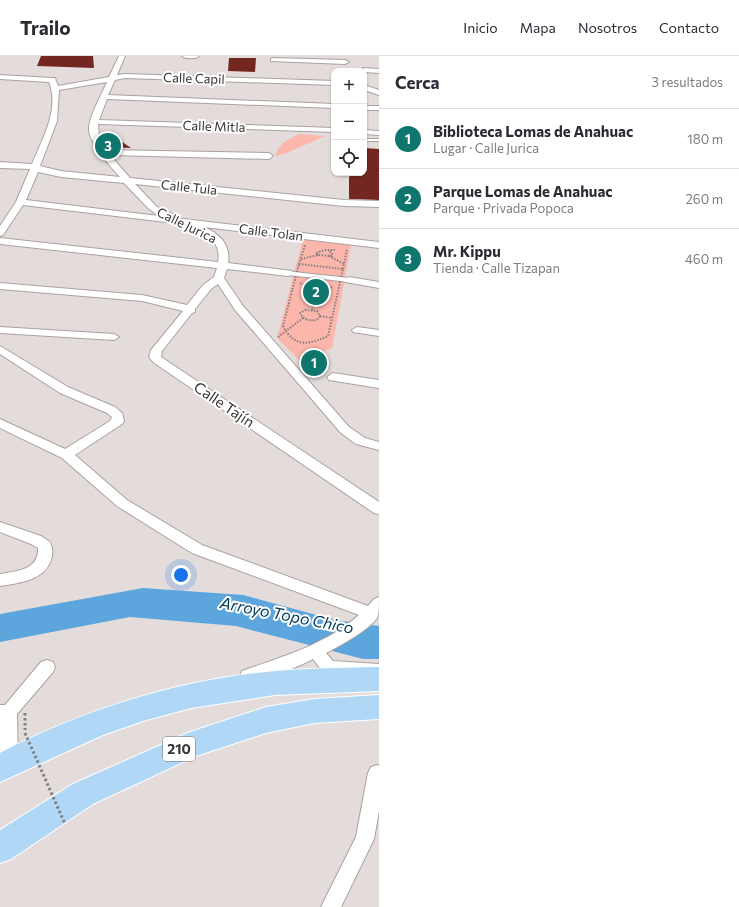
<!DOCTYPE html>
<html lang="es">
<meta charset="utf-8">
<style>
:root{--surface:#fff;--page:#f2f2f3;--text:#2b2b33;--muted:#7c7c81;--line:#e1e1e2;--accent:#0f766e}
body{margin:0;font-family:Commissioner,sans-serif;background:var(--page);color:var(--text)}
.controls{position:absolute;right:12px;top:12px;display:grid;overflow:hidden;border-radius:8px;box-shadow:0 1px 3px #0004}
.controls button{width:36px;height:36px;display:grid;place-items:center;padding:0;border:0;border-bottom:1px solid var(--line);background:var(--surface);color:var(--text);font:20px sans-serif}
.you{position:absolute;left:181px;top:519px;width:14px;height:14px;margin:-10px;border:3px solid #fff;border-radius:50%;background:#1a73e8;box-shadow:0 0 0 6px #1a73e833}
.badge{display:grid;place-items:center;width:26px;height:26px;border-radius:50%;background:var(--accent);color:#fff;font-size:13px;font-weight:700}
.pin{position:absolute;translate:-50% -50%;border:2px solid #fff;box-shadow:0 1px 4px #0006}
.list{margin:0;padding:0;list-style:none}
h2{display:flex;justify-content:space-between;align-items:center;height:52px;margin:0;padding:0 16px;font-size:17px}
h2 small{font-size:13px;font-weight:400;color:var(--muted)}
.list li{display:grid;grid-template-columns:26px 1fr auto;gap:12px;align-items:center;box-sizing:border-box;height:60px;padding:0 16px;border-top:1px solid var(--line)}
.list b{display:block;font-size:15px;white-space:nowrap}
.list p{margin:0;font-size:13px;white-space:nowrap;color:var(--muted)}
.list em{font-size:13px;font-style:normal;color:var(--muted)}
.icon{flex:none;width:22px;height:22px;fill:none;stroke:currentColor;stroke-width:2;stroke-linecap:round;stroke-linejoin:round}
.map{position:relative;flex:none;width:379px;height:851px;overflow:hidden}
header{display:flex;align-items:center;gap:24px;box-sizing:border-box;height:56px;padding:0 20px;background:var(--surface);border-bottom:1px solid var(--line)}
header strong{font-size:19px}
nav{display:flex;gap:22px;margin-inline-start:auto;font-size:14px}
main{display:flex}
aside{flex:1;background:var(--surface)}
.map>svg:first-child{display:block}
</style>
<header>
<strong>Trailo</strong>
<nav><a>Inicio</a><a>Mapa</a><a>Nosotros</a><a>Contacto</a></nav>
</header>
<main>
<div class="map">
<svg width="379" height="851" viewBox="0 0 379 851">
<rect width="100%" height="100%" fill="#e3dcdb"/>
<g fill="#fcb6ac">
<path d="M299,78L325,80L284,98L276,100C277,88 289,83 299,78Z"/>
<polygon points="303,183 351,189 332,292 299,304 277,282"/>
</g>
<polygon fill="#5ca6dd" points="143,532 243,539 335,564 379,570 379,603 363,603 236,570 130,561 0,586 0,558"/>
<g fill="#742721">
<polygon points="41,0 93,0 94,12 37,10"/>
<polygon points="229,2 256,2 255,16 228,15"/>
<polygon points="100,81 115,81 131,92 110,91"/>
<polygon points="364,92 379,93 379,144 349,143 349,121 353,117 364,117"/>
<polygon points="320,297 328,310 312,316 299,304"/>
</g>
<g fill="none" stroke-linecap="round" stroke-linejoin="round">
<g stroke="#a9a2a1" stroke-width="2">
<rect id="service" x="364" y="83" width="15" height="2"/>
</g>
<g stroke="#a9a2a1" stroke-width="2">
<polygon id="pedestrian" points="285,215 349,222 353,224 349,226 288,219 284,217"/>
</g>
<g stroke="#a9a2a1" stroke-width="2">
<g id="minor">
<path d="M119,0H125L117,19L125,18L334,25V29L125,22L115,24L108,39L334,48V52L107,43L99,64L334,72V76L98,68L99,81L107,94L269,97L273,100L269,103L110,99L130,122L344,144L379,145V151L344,150L135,128L157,151L174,159L175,162L379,186V192L204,171C220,178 231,189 228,207L292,215L293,217L292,219L288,220L227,213L224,222L243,250L349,371L365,382L379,386V394L356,388L341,377L235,254L218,228L211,233L195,253V256L192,257L162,295L161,301L379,446V458L374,457L153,306L149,301L151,294L183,255L142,245L0,233V227L142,239L187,249L203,229L214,221L217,212L0,188V182L218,206C222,186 207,179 192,172L191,169L23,149L3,179L0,180V170L16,146L30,113L0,112V106L32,108C42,84 60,53 49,26L0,23V19L52,22H55L58,30L109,21ZM107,26C102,38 88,62 89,75C91,89 110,110 120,121L61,115L40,110L57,65L59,34ZM38,116L61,121L124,127L149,153L159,160L26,144Z"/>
<path d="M182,0H199C196,3 185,3 182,0Z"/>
<polygon points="273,2 345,4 349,6 345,8 271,5 271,3"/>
<polygon points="363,12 379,13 379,17 364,16"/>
<polygon points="364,29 379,34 379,39 364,34"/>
<rect x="364" y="50" width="15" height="4"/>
<polygon points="364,74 379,75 379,79 364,78"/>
<polygon points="349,221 379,226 379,232 345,226 344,224"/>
<polygon points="0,271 114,278 119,281 114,284 0,277"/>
<polygon points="357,271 379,274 379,280 353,276 352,274"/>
<path d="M0,290L68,331L115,351L122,357L124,365L122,368L75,399L127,444L202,489L368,550L374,543L379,541C379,546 379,555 378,560C374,571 338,591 326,597L333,605L379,608V622L329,618L323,616L313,603C299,610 257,630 242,625L240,620L242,615C284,600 325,589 359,559L192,497L117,450L62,402L0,372V363L65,393L110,365L112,361L107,357L60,337L0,298Z"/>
<polygon points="333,317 379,324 379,332 329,324 327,321"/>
<path d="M0,466L41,480L50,486C53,492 53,498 51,504C44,525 18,527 0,530V518C17,515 39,514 38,492L31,488L0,476Z"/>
<polygon points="47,604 53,606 55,611 53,616 17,658 18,706 15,712 9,714 3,712 0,706 0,649 5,649 41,606"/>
<polygon points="377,709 379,710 379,755 374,783 341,851 321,851 356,781 368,717 371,711"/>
</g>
</g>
<g stroke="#fff" stroke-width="2">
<g id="trunk">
<path d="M379,611V635L275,639L191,652L143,665L103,679L0,726V697C79,656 169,627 257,617C298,612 338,612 379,611Z"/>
<polygon points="379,639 379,663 314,667 266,677 196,700 93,748 11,803 0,807 0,774 73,728 190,676 266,651 314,643"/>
</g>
</g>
<g stroke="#84807f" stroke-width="2" stroke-dasharray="1.5 1.5" stroke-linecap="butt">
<polyline points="318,199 316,197 325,194 335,194"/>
<polyline points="329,200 344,208"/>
<polyline points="301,203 318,199 332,200 332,197 329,195"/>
<path d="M299,208L343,213L328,280C308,289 295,292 283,270Z"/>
<polyline points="299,208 305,189"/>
<polyline points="343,213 347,193"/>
<polyline points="300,227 316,235 312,254"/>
<polyline points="316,235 333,231"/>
<path d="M305,254L317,255L320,260L317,264C309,265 304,264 300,257Z"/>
<polyline points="320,260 332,262"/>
<polyline points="278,281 303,262"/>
</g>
<polyline stroke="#84807f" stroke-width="3" stroke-dasharray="2.5 2.5" stroke-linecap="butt" points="25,657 25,674"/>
<use href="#service" fill="#fff" fill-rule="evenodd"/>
<use href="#pedestrian" fill="#fff" fill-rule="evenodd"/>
<use href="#minor" fill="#fff" fill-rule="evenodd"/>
<use href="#trunk" fill="#b0d8f6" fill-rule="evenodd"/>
<polyline stroke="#84807f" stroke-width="3" stroke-dasharray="2.5 2.5" stroke-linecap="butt" points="25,677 65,768"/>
</g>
<g text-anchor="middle" stroke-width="4" stroke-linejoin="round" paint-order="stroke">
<g font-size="13" fill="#373433" stroke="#fff">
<text transform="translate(194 22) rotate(2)" y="5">Calle Capil</text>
<text transform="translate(214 70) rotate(2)" y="5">Calle Mitla</text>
<text transform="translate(189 131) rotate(6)" y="5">Calle Tula</text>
<text transform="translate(187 169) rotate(26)" y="5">Calle Jurica</text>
<text transform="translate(271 176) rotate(7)" y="5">Calle Tolan</text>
</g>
<rect fill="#fff" stroke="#737170" stroke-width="1" x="163" y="681" width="32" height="24" rx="3"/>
<g font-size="14" font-weight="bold" fill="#373433">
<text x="179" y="698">210</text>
</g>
<g font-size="15" fill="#373433" stroke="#fff">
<text transform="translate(224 349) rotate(34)" y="5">Calle Tajín</text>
</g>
<g font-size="16" font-style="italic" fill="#003d61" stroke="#fff">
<text transform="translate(287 559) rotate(11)" y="6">Arroyo Topo Chico</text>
</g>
</g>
</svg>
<div class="controls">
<button>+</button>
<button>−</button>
<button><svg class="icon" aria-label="locate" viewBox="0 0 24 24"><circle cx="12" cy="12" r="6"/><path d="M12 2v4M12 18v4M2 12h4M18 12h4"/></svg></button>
</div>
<div class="you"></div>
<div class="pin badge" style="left:314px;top:307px">1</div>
<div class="pin badge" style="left:316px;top:236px">2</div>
<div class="pin badge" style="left:108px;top:90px">3</div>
</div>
<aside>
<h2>Cerca<small>3 resultados</small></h2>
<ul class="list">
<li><span class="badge">1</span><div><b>Biblioteca Lomas de Anahuac</b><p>Lugar · Calle Jurica</p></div><em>180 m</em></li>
<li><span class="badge">2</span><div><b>Parque Lomas de Anahuac</b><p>Parque · Privada Popoca</p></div><em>260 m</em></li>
<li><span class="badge">3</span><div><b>Mr. Kippu</b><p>Tienda · Calle Tizapan</p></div><em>460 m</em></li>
</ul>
</aside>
</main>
